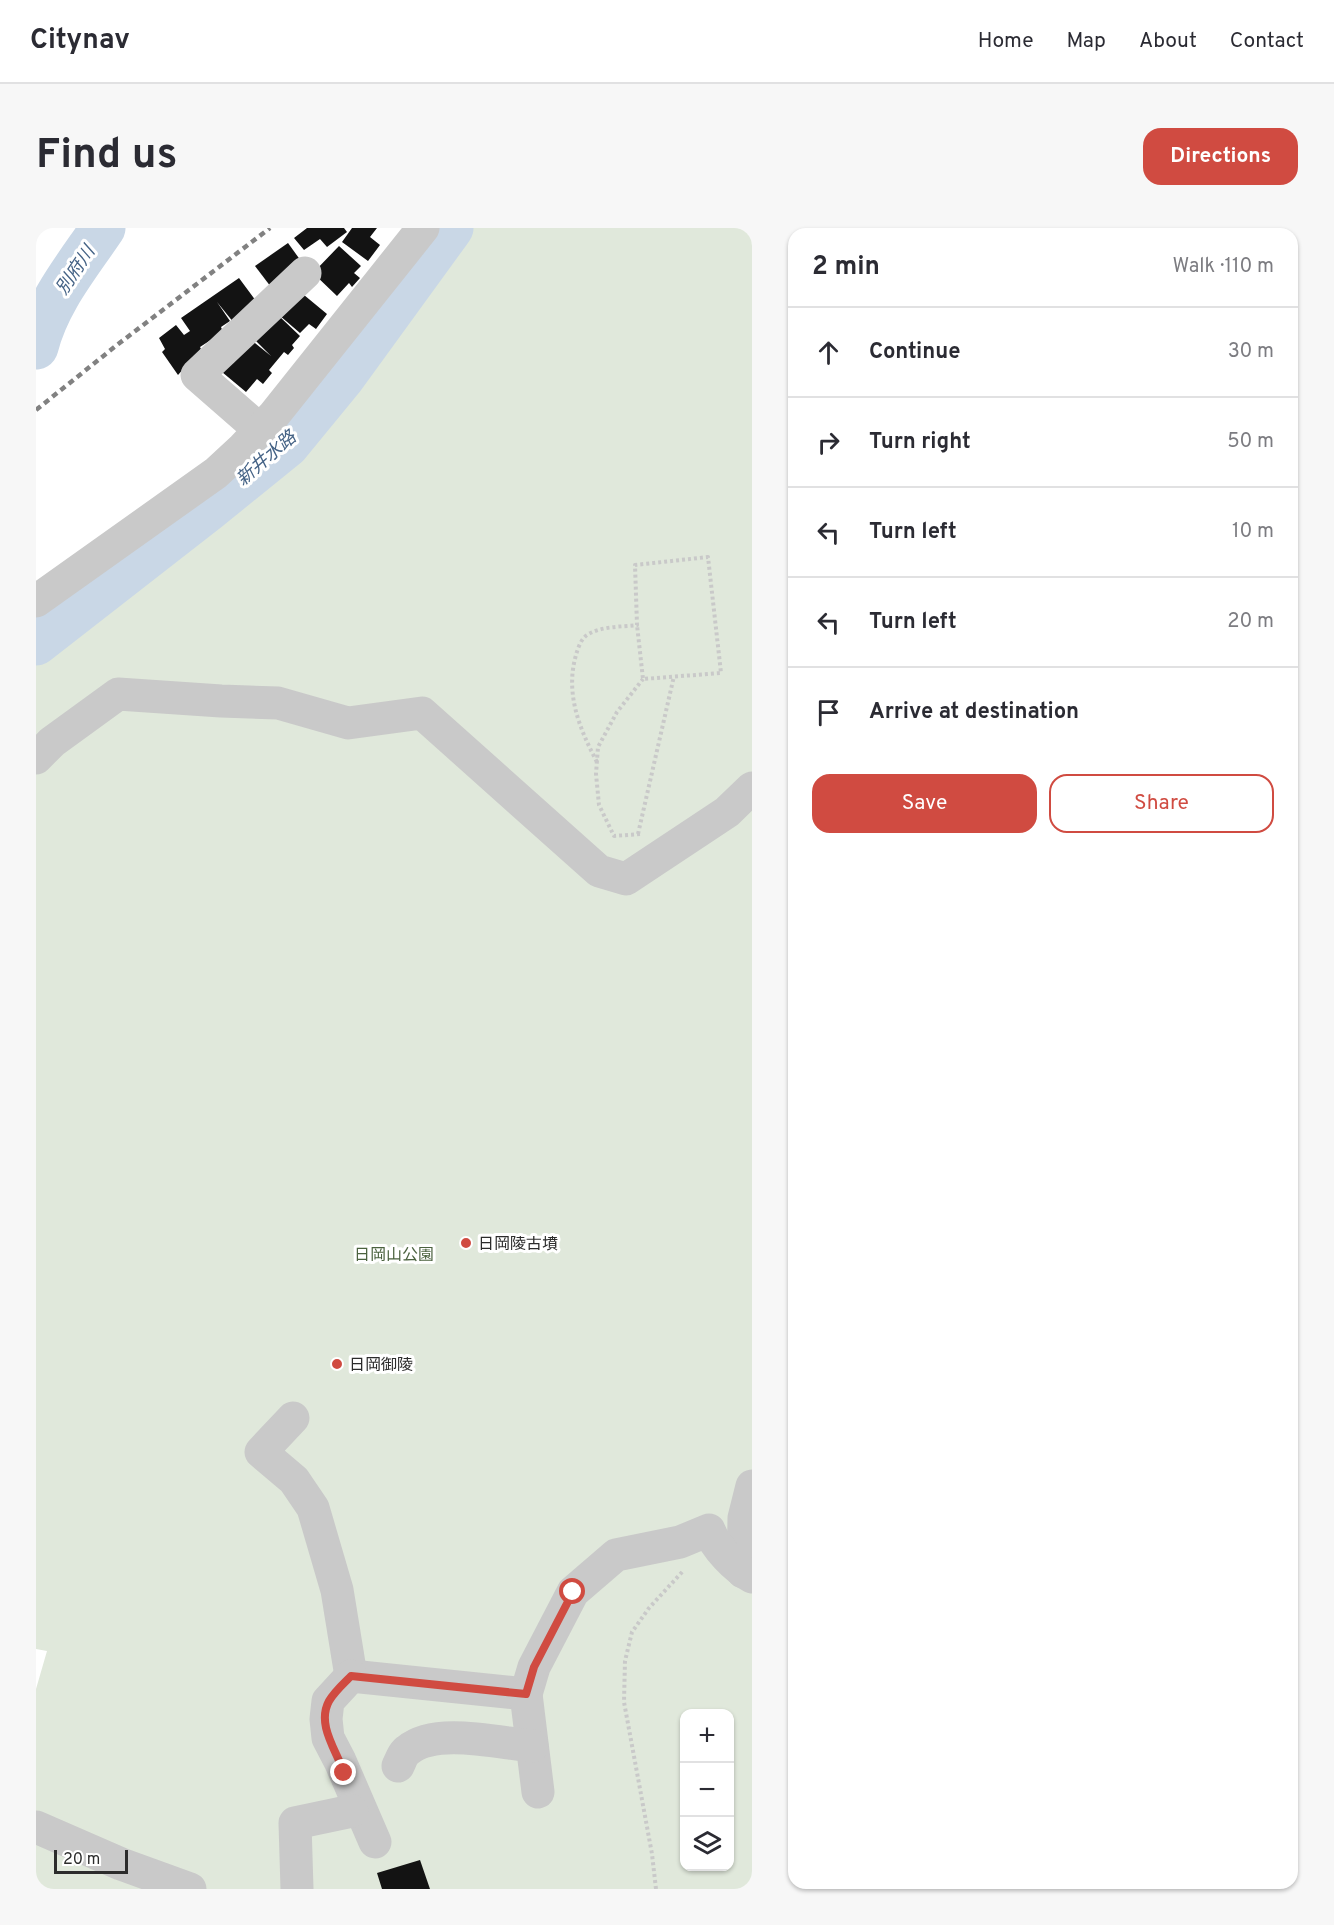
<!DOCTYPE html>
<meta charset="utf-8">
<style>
:root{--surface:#fff;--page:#f7f7f7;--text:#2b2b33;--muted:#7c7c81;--line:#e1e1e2;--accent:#d04b41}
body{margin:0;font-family:Overpass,"Noto Sans JP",sans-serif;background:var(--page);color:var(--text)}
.controls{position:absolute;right:18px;bottom:18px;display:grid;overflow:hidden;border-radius:12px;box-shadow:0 2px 4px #0004}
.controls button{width:54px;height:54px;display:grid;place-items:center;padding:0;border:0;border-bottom:2px solid var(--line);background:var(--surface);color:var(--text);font:30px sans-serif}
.scale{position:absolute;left:18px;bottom:15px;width:74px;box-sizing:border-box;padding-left:6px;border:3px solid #2c2c2c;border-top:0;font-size:16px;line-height:21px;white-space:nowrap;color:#2c2c2c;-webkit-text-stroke:4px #fff;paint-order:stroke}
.stop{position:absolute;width:18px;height:18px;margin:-14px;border:4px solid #d04b41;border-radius:50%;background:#fff}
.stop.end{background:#d04b41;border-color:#fff;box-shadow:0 2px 6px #0008}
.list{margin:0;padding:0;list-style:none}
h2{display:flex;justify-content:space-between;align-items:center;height:78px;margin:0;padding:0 24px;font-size:26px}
h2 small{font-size:20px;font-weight:400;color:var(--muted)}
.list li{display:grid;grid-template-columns:39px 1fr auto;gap:18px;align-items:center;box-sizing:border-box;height:90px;padding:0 24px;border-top:2px solid var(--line)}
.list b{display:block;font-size:22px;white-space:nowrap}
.list em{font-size:20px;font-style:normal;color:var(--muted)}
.actions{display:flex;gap:12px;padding:18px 24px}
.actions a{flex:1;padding:14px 0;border:2px solid var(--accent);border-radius:18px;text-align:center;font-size:21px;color:var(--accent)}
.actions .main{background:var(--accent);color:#fff}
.icon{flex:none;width:33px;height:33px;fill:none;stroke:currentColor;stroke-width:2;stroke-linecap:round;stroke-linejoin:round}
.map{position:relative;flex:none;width:716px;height:1661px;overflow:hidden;border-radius:18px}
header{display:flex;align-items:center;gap:36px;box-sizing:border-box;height:84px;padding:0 30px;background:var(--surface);border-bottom:2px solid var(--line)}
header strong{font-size:28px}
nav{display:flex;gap:33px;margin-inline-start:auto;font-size:21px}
.intro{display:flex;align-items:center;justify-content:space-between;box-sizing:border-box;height:144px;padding:0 36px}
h1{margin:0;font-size:42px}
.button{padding:15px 27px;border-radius:18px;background:var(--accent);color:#fff;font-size:21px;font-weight:700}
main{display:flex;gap:36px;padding:0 36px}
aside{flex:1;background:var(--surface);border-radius:18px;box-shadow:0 2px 4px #0004}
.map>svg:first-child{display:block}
</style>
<header>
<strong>Citynav</strong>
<nav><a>Home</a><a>Map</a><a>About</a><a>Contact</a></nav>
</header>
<div class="intro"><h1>Find us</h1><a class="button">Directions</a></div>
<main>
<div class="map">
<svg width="716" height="1661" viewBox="0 0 716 1661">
<rect width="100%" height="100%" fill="#fff"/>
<path fill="#e0e8db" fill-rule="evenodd" d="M418,0H716V1661H0V1461L11,1423L0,1421V420L200,253L260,196L332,115ZM648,1486H694V1638H648Z"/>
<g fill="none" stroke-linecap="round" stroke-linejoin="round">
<g stroke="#c9d7e6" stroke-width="45">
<path d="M0,119C11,74 42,37 67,0"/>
<polyline points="0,415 172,281 251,217 306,150 415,0"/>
</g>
</g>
<g fill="#131313">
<polygon points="271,0 308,0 311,4 291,19 284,11 268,22 258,10"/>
<polygon points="316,0 341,0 334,9 344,17 332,33 306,14"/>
<polygon points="252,15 265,33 238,63 219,38"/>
<polygon points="303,18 325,38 318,45 324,50 316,59 313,55 301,68 277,45"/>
<polygon points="203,50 223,77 198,95 181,74 194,93 185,99 187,104 164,119 165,121 142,147 126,124 129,121 123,110 140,97 148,107 154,103 145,90"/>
<polygon points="262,62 291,86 280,101 273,96 264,105 243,87"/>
<polygon points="243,88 264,108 256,117 258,120 252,127 248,124 233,142 236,145 227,156 221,151 210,164 186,144 214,111 235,128 218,111"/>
<polygon points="384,1632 394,1661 346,1661 341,1645"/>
</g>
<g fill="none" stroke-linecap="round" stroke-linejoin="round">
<g stroke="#c9c9c9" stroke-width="4" stroke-dasharray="3 3" stroke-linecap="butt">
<path d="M561,534C543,500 529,465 540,427C542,420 545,411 551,407C565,398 585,399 601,397L599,337L672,329L685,445L607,451L601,397"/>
<polyline points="602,606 638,448"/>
<polyline points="604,606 578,608 563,577 560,546 562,519 581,484 607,451"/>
<polyline points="620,1661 616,1626 588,1474 589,1433 596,1404 613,1380 648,1342"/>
</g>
<g stroke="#c9c9c9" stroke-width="33">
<polyline points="224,202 161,147 269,45"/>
<polyline points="0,373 180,245 207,220 238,187 387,0"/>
<polyline points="0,530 16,514 82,466 185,473 242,475 312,495 386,485 563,643 590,651 691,584 716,560"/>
<polyline points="257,1190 225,1224 258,1252 277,1280 301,1362 315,1448"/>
<polyline points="716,1258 708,1290 707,1344 716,1342"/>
<path d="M315,1448L490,1466L498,1439L537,1364L580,1327L644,1314L673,1302C680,1320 699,1340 716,1349"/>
<polyline points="315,1448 292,1473 290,1491 292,1510 304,1533 339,1614"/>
<polyline points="490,1466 502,1564"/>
<path d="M362,1538C365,1532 367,1525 372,1522C400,1499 462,1515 496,1518"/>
<polyline points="0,1599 85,1636 154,1661"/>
<polyline points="261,1661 259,1595 316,1583"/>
</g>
<polyline stroke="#818181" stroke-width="4.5" stroke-dasharray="6 4.5" stroke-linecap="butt" points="0,182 81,117 234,0"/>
</g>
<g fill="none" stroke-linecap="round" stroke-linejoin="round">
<path stroke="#d04b41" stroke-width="8" d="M308,1545C301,1523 280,1497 293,1473C298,1464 308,1455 315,1448L490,1466L498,1439L537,1364"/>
</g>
<g fill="#d04b41" stroke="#fff" stroke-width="2">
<circle cx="430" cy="1015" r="6"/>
<circle cx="301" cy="1136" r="6"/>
</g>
<g text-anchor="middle" stroke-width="6" stroke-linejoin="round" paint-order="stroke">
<g font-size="16" fill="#2c2c2c" stroke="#fff" text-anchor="start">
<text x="442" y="1021">日岡陵古墳</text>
<text x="313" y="1142">日岡御陵</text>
</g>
<g font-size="16" fill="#4b623f" stroke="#fff">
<text x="358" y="1032">日岡山公園</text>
</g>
<g font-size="18" font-style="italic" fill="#446285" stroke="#fff">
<text transform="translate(39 42) rotate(-56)" y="6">別府川</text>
<text transform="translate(230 230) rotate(-41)" y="6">新井水路</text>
</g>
</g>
</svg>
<div class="controls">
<button>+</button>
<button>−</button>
<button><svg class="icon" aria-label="layers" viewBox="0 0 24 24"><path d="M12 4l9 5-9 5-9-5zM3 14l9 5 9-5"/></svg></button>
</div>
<div class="scale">20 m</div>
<div class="stop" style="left:537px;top:1364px"></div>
<div class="stop end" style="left:308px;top:1545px"></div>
</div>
<aside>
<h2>2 min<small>Walk · 110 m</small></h2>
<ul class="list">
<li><svg class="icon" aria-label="ahead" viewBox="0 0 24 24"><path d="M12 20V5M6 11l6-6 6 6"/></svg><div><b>Continue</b></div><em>30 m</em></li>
<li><svg class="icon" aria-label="right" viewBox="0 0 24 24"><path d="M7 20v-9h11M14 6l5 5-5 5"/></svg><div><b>Turn right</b></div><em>50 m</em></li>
<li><svg class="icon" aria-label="left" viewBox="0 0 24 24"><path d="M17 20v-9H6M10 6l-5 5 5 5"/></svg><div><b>Turn left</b></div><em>10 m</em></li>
<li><svg class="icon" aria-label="left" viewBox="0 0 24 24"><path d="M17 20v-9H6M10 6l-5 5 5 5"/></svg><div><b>Turn left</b></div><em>20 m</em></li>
<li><svg class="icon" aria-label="arrive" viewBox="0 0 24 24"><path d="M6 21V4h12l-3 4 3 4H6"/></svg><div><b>Arrive at destination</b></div></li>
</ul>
<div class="actions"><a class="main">Save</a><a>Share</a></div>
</aside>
</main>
